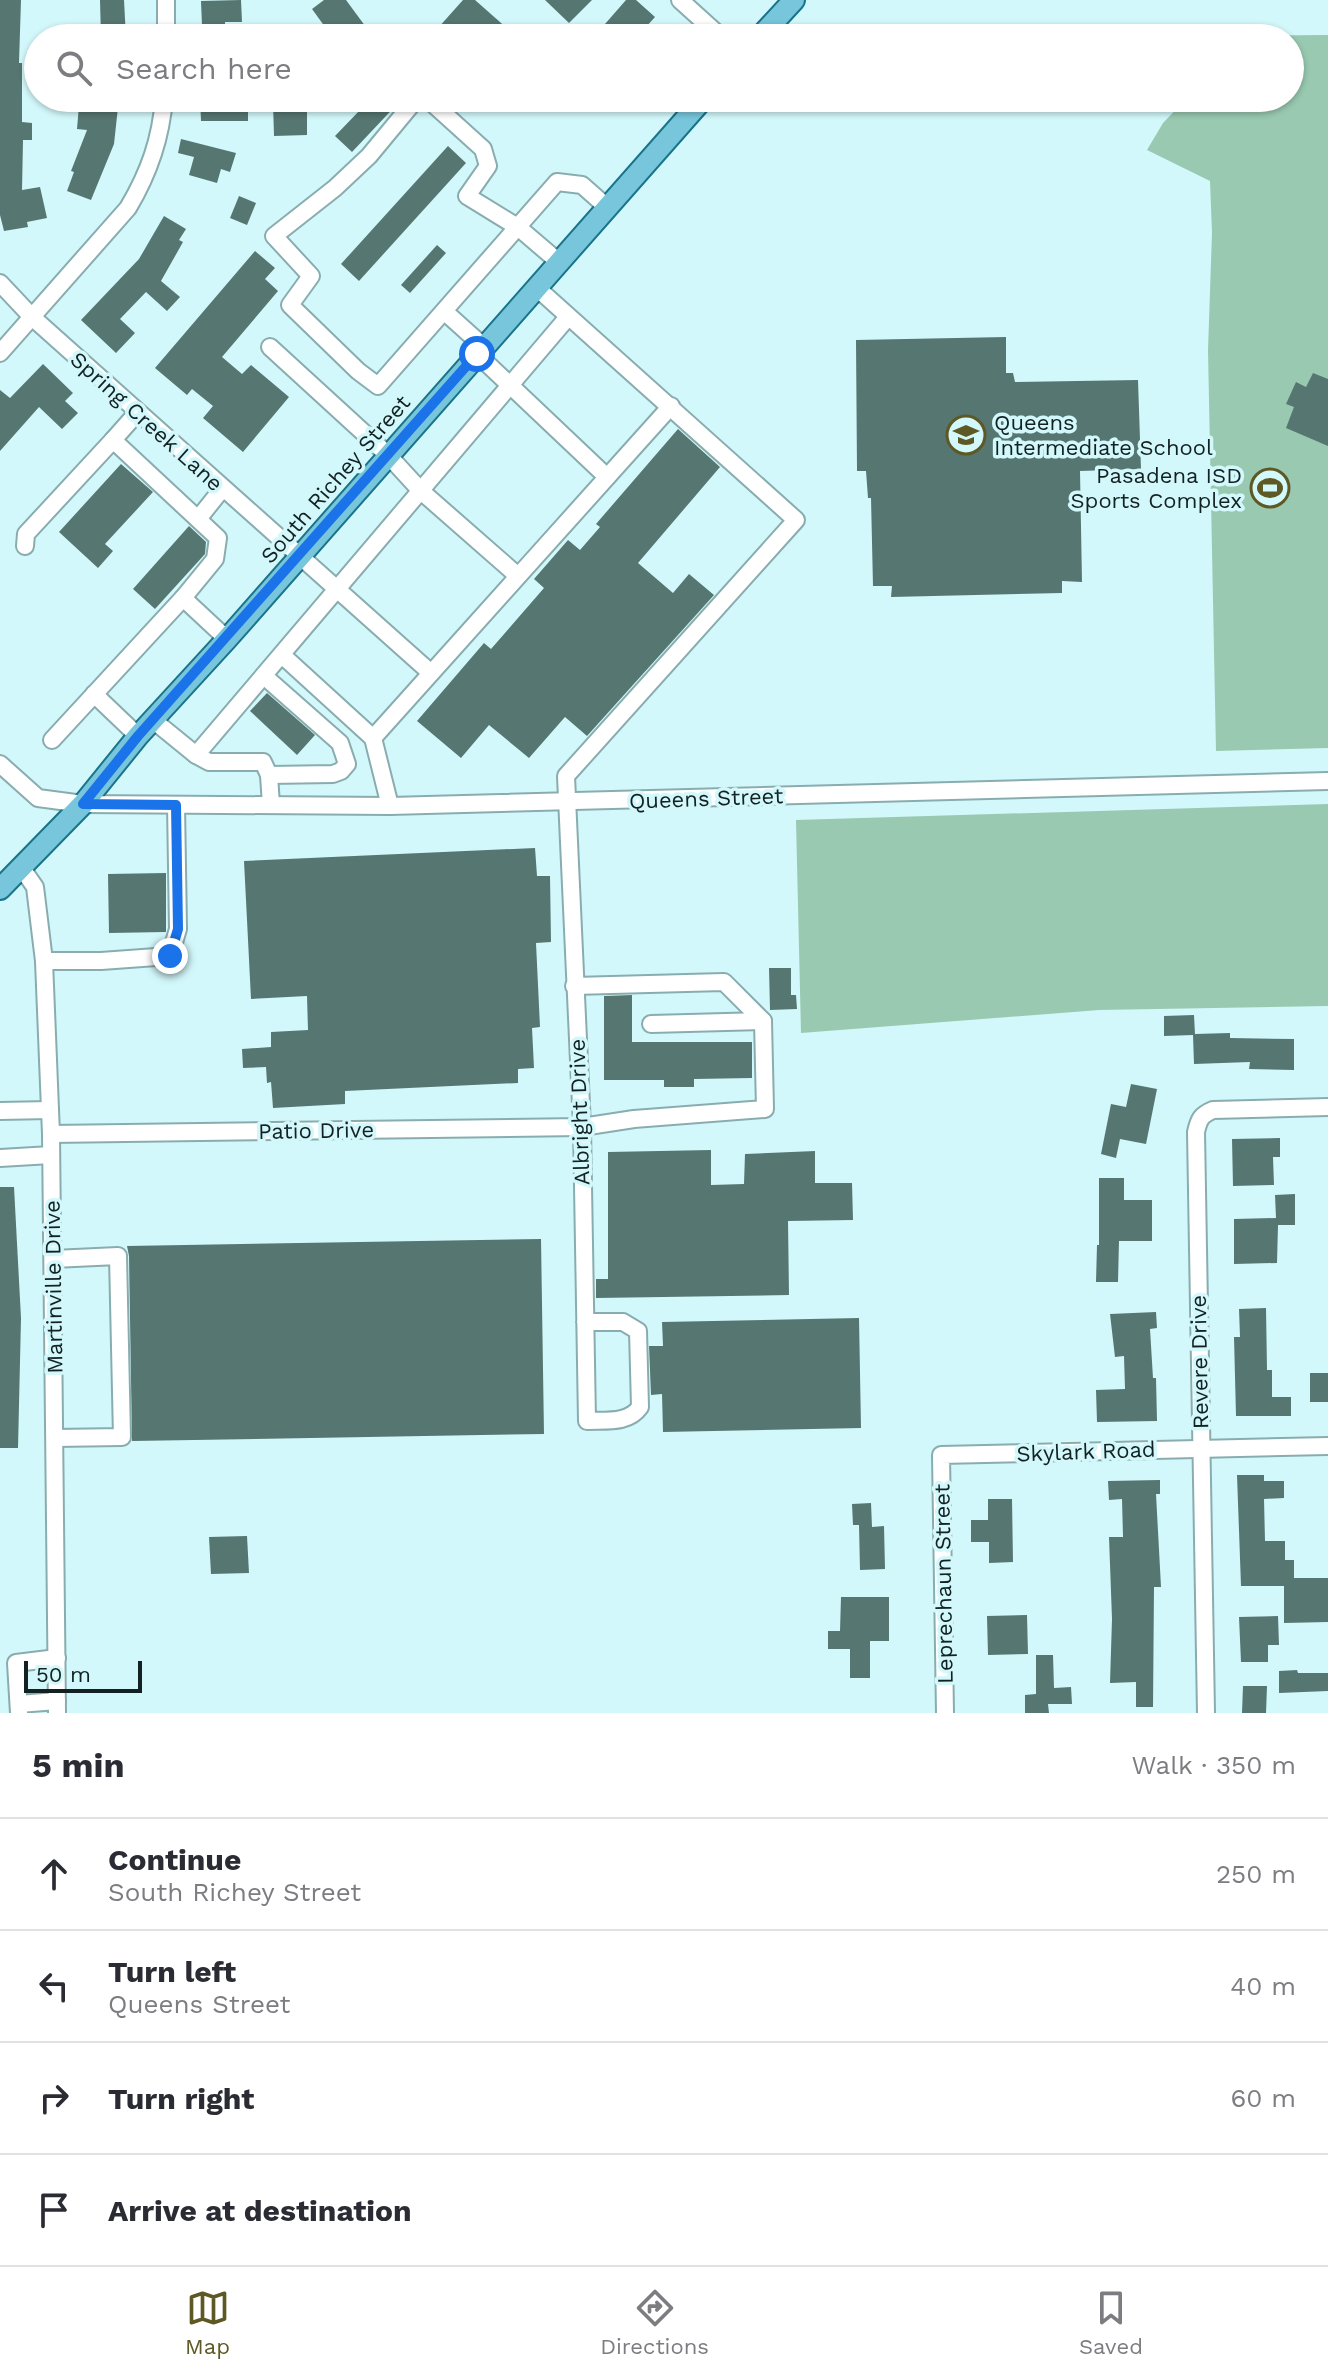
<!DOCTYPE html>
<meta charset="utf-8">
<style>
:root{--surface:#fff;--page:#f2f2f3;--text:#2b2b33;--muted:#7c7c81;--line:#e1e1e2;--accent:#5d5824}
body{margin:0;font-family:"Work Sans",sans-serif;background:var(--page);color:var(--text)}
.scale{position:absolute;left:24px;bottom:20px;width:118px;box-sizing:border-box;padding-left:8px;border:4px solid #132122;border-top:0;font-size:22px;line-height:28px;white-space:nowrap;color:#132122;-webkit-text-stroke:6px #d3f8fb;paint-order:stroke}
.stop{position:absolute;width:24px;height:24px;margin:-18px;border:6px solid #1a73e8;border-radius:50%;background:#fff}
.stop.end{background:#1a73e8;border-color:#fff;box-shadow:0 2px 8px #0008}
.list{margin:0;padding:0;list-style:none}
h2{display:flex;justify-content:space-between;align-items:center;height:104px;margin:0;padding:0 32px;font-size:34px}
h2 small{font-size:26px;font-weight:400;color:var(--muted)}
.list li{display:grid;grid-template-columns:52px 1fr auto;gap:24px;align-items:center;box-sizing:border-box;height:112px;padding:0 32px;border-top:2px solid var(--line)}
.list b{display:block;font-size:30px;white-space:nowrap}
.list p{margin:0;font-size:26px;white-space:nowrap;color:var(--muted)}
.list em{font-size:26px;font-style:normal;color:var(--muted)}
.icon{flex:none;width:44px;height:44px;fill:none;stroke:currentColor;stroke-width:2;stroke-linecap:round;stroke-linejoin:round}
.map{position:relative;flex:none;width:1328px;height:1713px;overflow:hidden}
.search{position:absolute;background:var(--surface);box-shadow:0 2px 6px #0004;left:24px;right:24px;top:24px;height:88px;display:flex;align-items:center;gap:20px;box-sizing:border-box;padding:0 28px;border-radius:44px;color:var(--muted);font-size:30px}
.sheet{height:552px;background:var(--surface)}
nav{display:flex;justify-content:space-around;align-items:center;box-sizing:border-box;height:112px;border-top:2px solid var(--line);background:var(--surface);font-size:22px;color:var(--muted)}
nav a{display:grid;justify-items:center;gap:4px}
nav .on{color:var(--accent)}
.map>svg:first-child{display:block}
</style>
<div class="map">
<svg width="1328" height="1713" viewBox="0 0 1328 1713">
<rect width="100%" height="100%" fill="#d3f8fb"/>
<g fill="#99c9b1">
<polygon points="1328,35 1328,748 1216,751 1208,350 1212,233 1210,181 1147,150 1163,123 1187,98 1290,98 1290,38 1235,36"/>
<polygon points="1328,804 1328,1006 1099,1010 801,1033 796,820"/>
</g>
<g fill="#567671">
<polygon points="0,0 21,0 19,63 22,63 22,122 32,123 32,140 23,140 22,190 40,187 47,218 27,222 28,227 4,231 0,215"/>
<polygon points="100,0 124,0 126,38 101,38"/>
<polygon points="241,0 242,22 225,22 225,32 211,32 211,26 202,26 201,1"/>
<polygon points="324,0 346,0 374,38 333,38 312,9"/>
<polygon points="463,0 475,0 509,30 502,38 429,38"/>
<polygon points="545,0 592,0 569,23"/>
<polygon points="626,0 636,0 655,17 636,38 563,38 563,32 605,24"/>
<polygon points="102,98 119,98 114,144 91,200 67,191 74,172 71,171 87,130 77,129 79,105 102,107"/>
<polygon points="200,98 248,98 248,121 201,121"/>
<polygon points="335,98 403,98 352,152 335,136 361,109 334,103"/>
<polygon points="307,102 307,135 274,136 273,104"/>
<polygon points="181,139 236,153 230,172 221,169 217,183 189,175 194,157 178,153"/>
<polygon points="448,146 466,163 359,281 341,264"/>
<polygon points="239,196 256,203 247,225 230,218"/>
<polygon points="164,216 186,229 179,240 183,242 161,281 180,297 167,311 146,292 120,319 135,333 116,353 81,320 139,259"/>
<polygon points="437,245 446,253 410,293 401,285"/>
<polygon points="255,251 275,268 265,279 278,291 222,357 242,374 251,365 289,397 243,452 203,418 213,406 192,389 187,395 155,368"/>
<polygon points="1006,337 1006,373 1013,373 1015,382 1138,380 1141,469 1080,471 1082,582 1062,581 1062,593 891,597 892,586 873,586 871,498 868,498 866,471 857,471 856,340"/>
<polygon points="43,364 73,393 65,401 78,413 62,429 39,407 0,451 0,390 10,398"/>
<polygon points="1313,373 1328,379 1328,446 1286,428 1294,407 1286,404 1296,382 1306,387"/>
<polygon points="678,429 720,467 638,563 673,593 689,574 714,595 587,736 565,717 529,758 489,725 461,758 417,721 484,643 491,649 544,588 534,579 568,540 580,550 600,527 596,524"/>
<polygon points="121,464 153,492 105,544 113,551 98,568 59,532"/>
<polygon points="189,526 206,542 205,554 155,609 133,589"/>
<polygon points="267,693 315,735 297,755 250,711"/>
<polygon points="535,848 537,876 550,876 551,942 536,943 540,1027 532,1028 534,1068 518,1069 518,1083 345,1091 345,1104 273,1108 271,1082 267,1083 266,1067 243,1068 242,1049 271,1047 271,1032 308,1030 307,996 251,999 244,861"/>
<polygon points="166,873 166,932 109,933 108,874"/>
<polygon points="769,968 791,968 791,995 796,995 797,1009 770,1010"/>
<polygon points="632,995 632,1042 752,1042 752,1078 694,1079 694,1087 664,1087 664,1080 604,1080 604,996"/>
<polygon points="1194,1015 1195,1034 1230,1033 1230,1038 1294,1039 1294,1070 1249,1069 1250,1062 1194,1064 1193,1035 1164,1036 1164,1016"/>
<polygon points="1131,1084 1157,1089 1146,1144 1120,1139 1116,1158 1101,1154 1111,1104 1126,1107"/>
<polygon points="1280,1138 1280,1157 1273,1157 1274,1185 1233,1186 1232,1139"/>
<polygon points="711,1150 711,1185 744,1184 745,1154 815,1151 815,1183 852,1183 853,1220 788,1221 789,1295 596,1298 596,1279 608,1279 608,1152"/>
<polygon points="1099,1178 1124,1178 1124,1200 1152,1200 1152,1241 1119,1241 1118,1282 1096,1282 1097,1245 1099,1245"/>
<polygon points="0,1187 14,1187 21,1318 18,1448 0,1448"/>
<polygon points="1295,1194 1295,1225 1278,1225 1277,1263 1234,1264 1234,1219 1276,1218 1275,1195"/>
<polygon points="541,1239 544,1434 132,1441 129,1256 127,1246"/>
<polygon points="1266,1308 1267,1370 1272,1370 1272,1397 1291,1397 1291,1416 1236,1416 1234,1337 1240,1337 1239,1309"/>
<polygon points="1156,1312 1157,1328 1150,1329 1153,1378 1156,1378 1157,1421 1097,1422 1096,1390 1125,1389 1124,1356 1115,1357 1110,1314"/>
<polygon points="859,1318 861,1428 663,1432 662,1394 651,1395 649,1346 663,1346 662,1322"/>
<rect x="1310" y="1373" width="18" height="29"/>
<polygon points="1237,1475 1264,1475 1264,1481 1284,1481 1284,1498 1264,1499 1265,1541 1285,1541 1285,1560 1294,1560 1294,1578 1328,1578 1328,1622 1284,1623 1284,1586 1241,1586"/>
<polygon points="1160,1480 1160,1494 1156,1494 1161,1587 1154,1587 1153,1707 1136,1707 1136,1682 1110,1683 1112,1619 1109,1537 1123,1537 1122,1499 1109,1500 1108,1481"/>
<polygon points="988,1499 1012,1499 1013,1562 989,1563 989,1542 971,1542 971,1520 988,1520"/>
<polygon points="871,1503 872,1527 884,1526 885,1569 860,1570 859,1525 853,1525 852,1504"/>
<polygon points="247,1536 249,1573 211,1574 209,1537"/>
<polygon points="841,1597 889,1597 889,1641 870,1641 870,1678 850,1678 850,1649 828,1649 828,1631 840,1631"/>
<polygon points="1027,1615 1028,1654 988,1655 987,1616"/>
<polygon points="1278,1616 1279,1645 1268,1645 1268,1662 1241,1662 1239,1617"/>
<polygon points="1036,1655 1053,1655 1054,1688 1071,1687 1072,1704 1048,1704 1049,1713 1025,1713 1025,1695 1036,1694"/>
<polygon points="1297,1670 1298,1673 1328,1673 1328,1691 1279,1693 1279,1671"/>
<polygon points="1243,1686 1267,1686 1266,1713 1242,1713"/>
</g>
<g fill="none" stroke-linecap="round" stroke-linejoin="round">
<g stroke="#89adaf" stroke-width="20">
<g id="minor">
<polyline points="166,0 166,38"/>
<polyline points="680,0 722,38"/>
<polyline points="417,98 369,156 335,188 274,236 311,276 290,305 358,371 378,386 557,182 582,185 608,208"/>
<polyline points="419,98 431,102 483,149 488,166 467,196 519,228 560,263"/>
<polyline points="0,283 32,317 431,673"/>
<path d="M537,288L796,520L566,776L582,1127L587,1421C606,1420 628,1424 640,1407L638,1331L623,1322H585"/>
<polyline points="445,312 484,347"/>
<polyline points="270,347 388,455 421,491 518,576"/>
<path d="M0,353L128,208C149,173 161,139 164,98"/>
<polyline points="477,354 607,477"/>
<polyline points="113,440 137,413"/>
<polyline points="198,519 222,489"/>
<polyline points="25,546 26,534 113,440 218,538 215,559 183,598 52,740"/>
<polyline points="183,598 227,639"/>
<polyline points="282,655 373,738"/>
<polyline points="264,676 340,743 347,764 341,771 333,774 269,775"/>
<polyline points="94,694 138,736"/>
<polyline points="153,720 196,755 209,762 263,762 269,775 271,805"/>
<polyline points="196,755 568,317"/>
<polyline points="0,764 38,798 83,804 390,806 1328,781"/>
<polyline points="390,806 373,738 671,406"/>
<polyline points="21,867 35,887 44,961 51,1134 57,1713"/>
<polyline points="44,961 101,961 170,956 178,929 176,805"/>
<polyline points="651,1024 763,1021"/>
<polyline points="0,1111 50,1110"/>
<polyline points="51,1134 582,1127 634,1119 765,1109 763,1021 724,982 574,986"/>
<polyline points="0,1158 51,1155"/>
<polyline points="53,1259 118,1256 122,1437 55,1438"/>
<polyline points="19,1704 57,1701"/>
<polyline points="19,1713 16,1663 57,1658"/>
<polyline points="945,1713 941,1455 1328,1446"/>
<path d="M1206,1713L1196,1132C1199,1119 1201,1115 1213,1110L1328,1107"/>
</g>
</g>
<g stroke="#19748b" stroke-width="24">
<g id="major">
<polyline points="759,38 794,0"/>
<polyline points="0,889 83,804 138,736 227,639 704,98"/>
</g>
</g>
<use href="#minor" stroke="#fff" stroke-width="16"/>
<use href="#major" stroke="#77c6db" stroke-width="20"/>
</g>
<g fill="none" stroke-linecap="round" stroke-linejoin="round">
<polyline stroke="#1a73e8" stroke-width="10" points="170,956 178,929 176,805 83,804 138,736 477,354"/>
</g>
<defs>
<g id="school-ring" transform="scale(2)"><circle r="9.5" fill="#d3f8fb" stroke="#5d5824" stroke-width="1.5"/><path d="M0-5L7-2L0 1L-7-2ZM-4 1L0 2.5L4 1V4Q0 6-4 4Z" fill="#5d5824"/></g>
<g id="stadium-ring" transform="scale(2)"><circle r="9.5" fill="#d3f8fb" stroke="#5d5824" stroke-width="1.5"/><path d="M0-5a6.5 5 0 1 0 0 10a6.5 5 0 1 0 0-10ZM-3.5-1.8h7v3.6h-7Z" fill="#5d5824"/></g>
</defs>
<g fill-rule="evenodd">
<use href="#school-ring" x="966" y="435"/>
<use href="#stadium-ring" x="1270" y="488"/>
</g>
<g text-anchor="middle" stroke-width="7" stroke-linejoin="round" paint-order="stroke">
<g font-size="22" fill="#132122" stroke="#d3f8fb">
<text transform="translate(147 421) rotate(42)" y="8">Spring Creek Lane</text>
<text transform="translate(335 479) rotate(-49)" y="8">South Richey Street</text>
<text transform="translate(706 798) rotate(-2)" y="8">Queens Street</text>
<text transform="translate(579 1112) rotate(-92)" y="8">Albright Drive</text>
<text transform="translate(316 1130) rotate(-1)" y="8">Patio Drive</text>
<text transform="translate(53 1287) rotate(-91)" y="8">Martinville Drive</text>
<text transform="translate(1199 1362) rotate(-91)" y="8">Revere Drive</text>
<text transform="translate(1086 1451) rotate(-2)" y="8">Skylark Road</text>
<text transform="translate(943 1584) rotate(-91)" y="8">Leprechaun Street</text>
</g>
<g font-size="22" fill="#132122" stroke="#d3f8fb" text-anchor="start">
<text x="994" y="430">Queens<tspan x="994" dy="25">Intermediate School</tspan></text>
<text x="1242" y="483" text-anchor="end">Pasadena ISD<tspan x="1242" dy="25">Sports Complex</tspan></text>
</g>
</g>
</svg>
<div class="scale">50 m</div>
<div class="stop" style="left:477px;top:354px"></div>
<div class="stop end" style="left:170px;top:956px"></div>
<div class="search"><svg class="icon" aria-label="search" viewBox="0 0 24 24"><circle cx="10" cy="10" r="6"/><path d="M15 15l6 6"/></svg>Search here</div>
</div>
<section class="sheet">
<h2>5 min<small>Walk · 350 m</small></h2>
<ul class="list">
<li><svg class="icon" aria-label="ahead" viewBox="0 0 24 24"><path d="M12 20V5M6 11l6-6 6 6"/></svg><div><b>Continue</b><p>South Richey Street</p></div><em>250 m</em></li>
<li><svg class="icon" aria-label="left" viewBox="0 0 24 24"><path d="M17 20v-9H6M10 6l-5 5 5 5"/></svg><div><b>Turn left</b><p>Queens Street</p></div><em>40 m</em></li>
<li><svg class="icon" aria-label="right" viewBox="0 0 24 24"><path d="M7 20v-9h11M14 6l5 5-5 5"/></svg><div><b>Turn right</b></div><em>60 m</em></li>
<li><svg class="icon" aria-label="arrive" viewBox="0 0 24 24"><path d="M6 21V4h12l-3 4 3 4H6"/></svg><div><b>Arrive at destination</b></div></li>
</ul>
</section>
<nav>
<a class="on"><svg class="icon" aria-label="map" viewBox="0 0 24 24"><path d="M3 6l6-2 6 2 6-2v14l-6 2-6-2-6 2zM9 4v14M15 6v14"/></svg>Map</a>
<a><svg class="icon" aria-label="directions" viewBox="0 0 24 24"><path d="M12 3l9 9-9 9-9-9zM9 14v-3h6M13 9l2 2-2 2"/></svg>Directions</a>
<a><svg class="icon" aria-label="saved" viewBox="0 0 24 24"><path d="M7 4h10v16l-5-4-5 4z"/></svg>Saved</a>
</nav>
